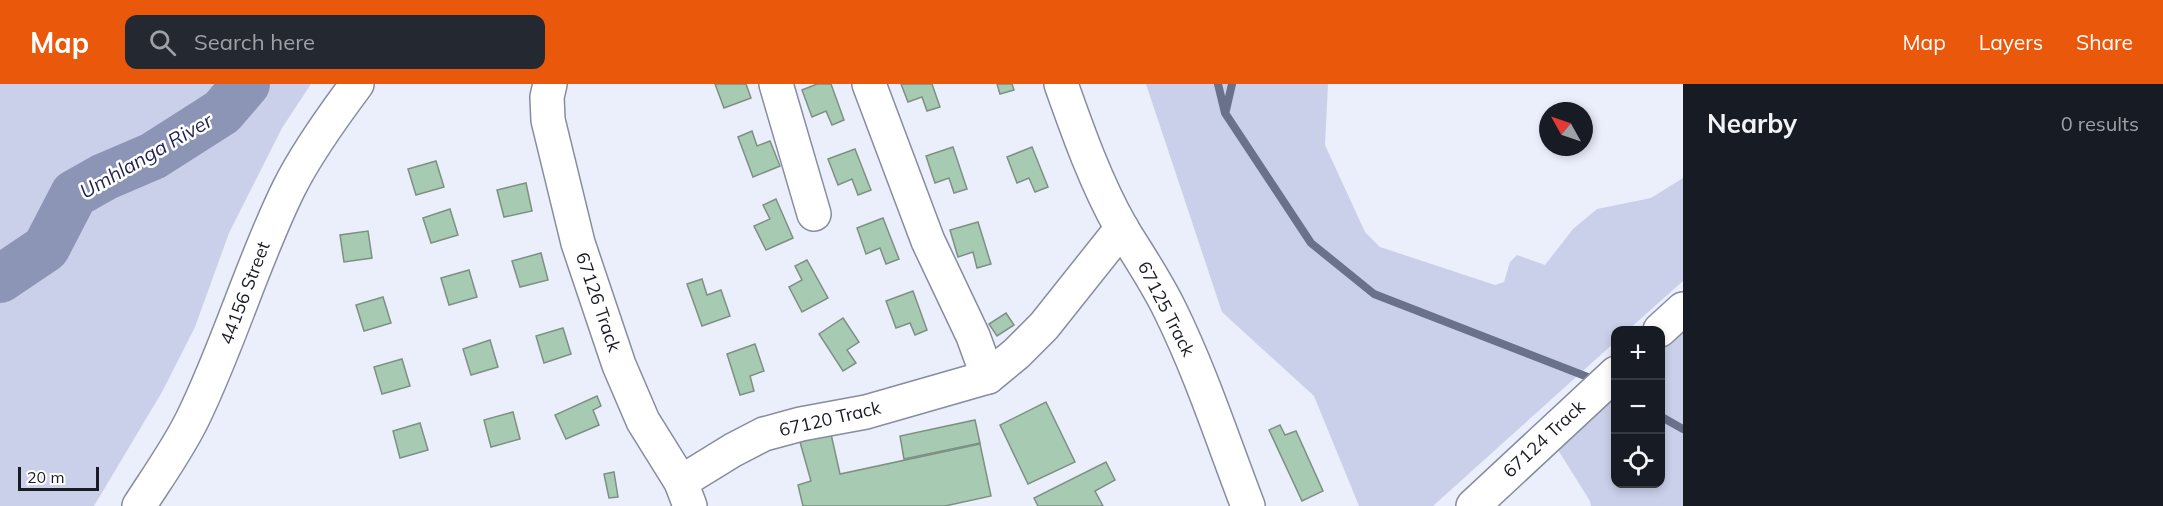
<!DOCTYPE html>
<meta charset="utf-8">
<style>
:root{--surface:#171b24;--page:#242831;--text:#f1f3f6;--muted:#9ea1a6;--line:#363941;--accent:#ea580c}
body{margin:0;font-family:Mulish,sans-serif;background:var(--page);color:var(--text)}
.controls{position:absolute;right:18px;bottom:18px;display:grid;overflow:hidden;border-radius:12px;box-shadow:0 3px 9px #0003}
.controls button{width:54px;height:54px;display:grid;place-items:center;padding:0;border:0;border-bottom:2px solid var(--line);background:var(--surface);color:var(--text);font:30px sans-serif}
.compass{position:absolute;left:1539px;top:18px;width:54px;height:54px;border-radius:50%;background:var(--surface);box-shadow:0 3px 9px #0003;rotate:310deg}
.scale{position:absolute;left:18px;bottom:15px;width:81px;box-sizing:border-box;padding-left:6px;border:3px solid #1a1c23;border-top:0;font-size:16px;line-height:21px;white-space:nowrap;color:#1a1c23;-webkit-text-stroke:4px #fff;paint-order:stroke}
.list{margin:0;padding:0;list-style:none}
h2{display:flex;justify-content:space-between;align-items:center;height:78px;margin:0;padding:0 24px;font-size:26px}
h2 small{font-size:20px;font-weight:400;color:var(--muted)}
.icon{flex:none;width:33px;height:33px;fill:none;stroke:currentColor;stroke-width:2;stroke-linecap:round;stroke-linejoin:round}
.map{position:relative;flex:none;width:1683px;height:422px;overflow:hidden}
header{display:flex;align-items:center;gap:36px;box-sizing:border-box;height:84px;padding:0 30px;background:var(--accent);color:#fff}
header strong{font-size:28px}
nav{display:flex;gap:33px;margin-inline-start:auto;font-size:21px}
.search{width:420px;height:54px;background:var(--page);display:flex;align-items:center;gap:15px;box-sizing:border-box;padding:0 21px;border-radius:12px;color:var(--muted);font-size:22px}
main{display:flex}
aside{flex:1;background:var(--surface)}
.map>svg:first-child{display:block}
</style>
<header>
<strong>Map</strong>
<div class="search"><svg class="icon" aria-label="search" viewBox="0 0 24 24"><circle cx="10" cy="10" r="6"/><path d="M15 15l6 6"/></svg>Search here</div>
<nav><a>Map</a><a>Layers</a><a>Share</a></nav>
</header>
<main>
<div class="map">
<svg width="1683" height="422" viewBox="0 0 1683 422">
<rect width="100%" height="100%" fill="#ebeefb"/>
<g fill="#cad0e9">
<polygon points="0,0 311,0 282,44 229,149 195,243 162,308 94,422 0,422"/>
<polygon points="1146,0 1328,0 1325,61 1365,148 1380,163 1495,201 1504,198 1510,178 1517,171 1545,181 1573,145 1597,125 1651,114 1683,94 1683,197 1628,246 1616,246 1615,258 1433,422 1359,422 1314,312 1222,228"/>
<polygon points="1683,245 1683,422 1591,422 1590,417 1555,361 1615,307 1616,400 1660,400 1661,266"/>
</g>
<g fill="none" stroke-linecap="round" stroke-linejoin="round">
<g stroke="#6a718b" stroke-width="8">
<polyline points="1218,0 1225,29 1311,159 1374,210 1598,297"/>
<polyline points="1226,26 1232,0"/>
<polyline points="1660,332 1683,345"/>
</g>
<polyline stroke="#8d95b7" stroke-width="48" points="0,195 46,164 74,110 104,93 153,72 222,28 246,0"/>
</g>
<g fill="#a7cbb2" stroke="#7e9083" stroke-width="1.5">
<polygon points="715,0 746,0 751,14 724,24"/>
<polygon points="817,0 831,0 844,36 832,41 826,27 812,33 802,6"/>
<polygon points="901,0 932,0 940,23 927,27 922,13 908,18"/>
<polygon points="997,0 1012,0 1014,6 1000,10"/>
<polygon points="752,47 757,62 770,57 780,82 753,93 738,53"/>
<polygon points="953,63 967,105 954,109 949,94 935,99 926,72"/>
<polygon points="1032,63 1048,103 1035,108 1029,94 1017,99 1007,73"/>
<polygon points="855,65 871,106 858,111 852,95 838,101 828,75"/>
<polygon points="436,77 444,103 416,111 408,85"/>
<polygon points="526,99 532,127 504,133 497,106"/>
<polygon points="776,115 793,154 766,166 754,142 770,135 763,121"/>
<polygon points="450,125 458,151 431,159 423,134"/>
<polygon points="883,134 899,175 886,180 880,164 866,170 857,144"/>
<polygon points="978,138 991,180 977,184 973,168 958,173 950,146"/>
<polygon points="368,147 372,174 344,178 340,151"/>
<polygon points="541,169 548,196 520,203 512,177"/>
<polygon points="807,176 828,214 802,228 789,203 802,196 795,182"/>
<polygon points="469,186 477,213 449,221 441,194"/>
<polygon points="702,195 707,211 721,206 730,232 702,242 687,200"/>
<polygon points="913,207 927,246 915,251 910,239 896,244 886,217"/>
<polygon points="383,213 391,239 364,247 356,221"/>
<polygon points="1006,229 1014,241 997,252 989,240"/>
<polygon points="843,234 859,258 847,266 856,279 843,287 819,250"/>
<polygon points="563,244 571,270 544,279 536,252"/>
<polygon points="490,256 498,283 471,291 463,265"/>
<polygon points="755,260 764,287 750,292 754,307 740,311 727,270"/>
<polygon points="402,275 410,302 382,310 374,283"/>
<polygon points="597,312 601,322 593,326 599,341 566,355 555,331"/>
<polygon points="1046,318 1075,378 1028,400 1000,341"/>
<polygon points="513,328 520,355 491,363 484,336"/>
<polygon points="975,336 980,359 904,375 900,352"/>
<polygon points="420,339 428,366 400,374 393,347"/>
<polygon points="1280,341 1285,351 1296,347 1323,407 1302,417 1269,346"/>
<polygon points="831,350 840,390 980,360 991,412 945,422 803,422 798,401 811,397 800,358"/>
<polygon points="1106,378 1115,396 1095,407 1103,422 1038,422 1034,414"/>
<polygon points="614,388 618,413 609,414 604,390"/>
</g>
<g fill="none" stroke-linecap="round" stroke-linejoin="round">
<g stroke="#878c9f" stroke-width="36">
<g id="minor">
<polyline points="550,0 547,13 548,36 578,159 619,281 643,337 681,398 690,422"/>
<polyline points="776,0 814,130"/>
<polyline points="869,0 928,157 973,252 988,293"/>
<path d="M1061,0C1078,48 1096,99 1121,143C1138,171 1156,197 1170,226C1201,289 1223,357 1248,422"/>
<polyline points="1660,246 1683,225"/>
<polyline points="681,398 733,366 764,350 801,340 866,328 988,293 1016,270 1044,242 1122,144"/>
<path d="M139,422C157,394 177,366 192,336C229,261 252,179 289,104C307,68 333,32 357,0"/>
<polyline points="1473,422 1616,289"/>
</g>
</g>
<use href="#minor" stroke="#fff" stroke-width="33"/>
</g>
<g text-anchor="middle" stroke-width="5" stroke-linejoin="round" paint-order="stroke">
<g font-size="18" fill="#1a1c23" stroke="#fff">
<text transform="translate(245 209) rotate(-69)" y="6">44156 Street</text>
<text transform="translate(598 218) rotate(71)" y="6">67126 Track</text>
<text transform="translate(1166 225) rotate(63)" y="6">67125 Track</text>
<text transform="translate(830 335) rotate(-13)" y="6">67120 Track</text>
<text transform="translate(1544 355) rotate(-43)" y="6">67124 Track</text>
</g>
<g font-size="20" font-style="italic" fill="#1f2351" stroke="#fff">
<text transform="translate(146 72) rotate(-30)" y="7">Umhlanga River</text>
</g>
</g>
</svg>
<div class="controls">
<button>+</button>
<button>−</button>
<button><svg class="icon" aria-label="locate" viewBox="0 0 24 24"><circle cx="12" cy="12" r="6"/><path d="M12 2v4M12 18v4M2 12h4M18 12h4"/></svg></button>
</div>
<svg class="compass" viewBox="-18 -18 36 36"><path d="M0-13l5 13h-10z" fill="#e53935"/><path d="M0 13l5-13h-10z" fill="#9ea1a6"/></svg>
<div class="scale">20 m</div>
</div>
<aside>
<h2>Nearby<small>0 results</small></h2>
<ul class="list">
</ul>
</aside>
</main>
